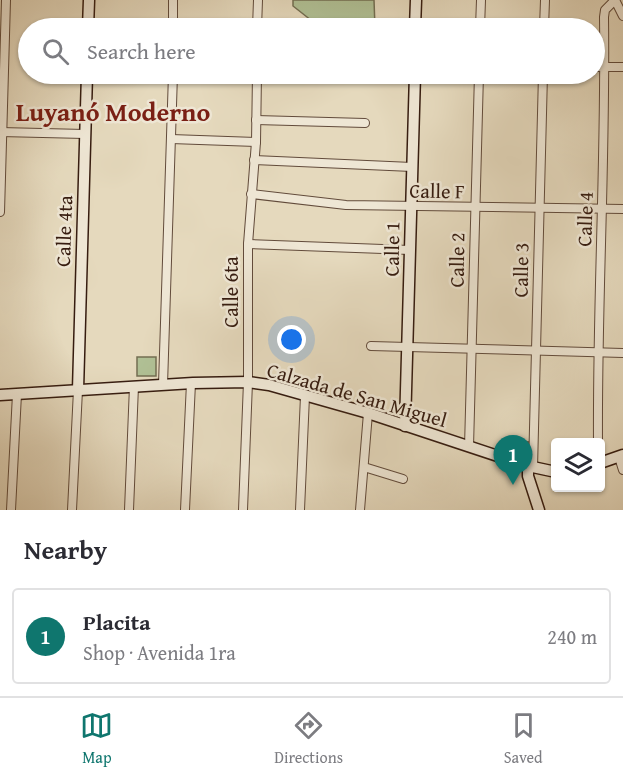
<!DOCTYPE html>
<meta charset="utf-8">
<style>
:root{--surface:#fff;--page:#f7f7f7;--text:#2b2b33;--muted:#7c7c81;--line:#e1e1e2;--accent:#0f766e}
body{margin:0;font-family:"Gentium Book Plus",serif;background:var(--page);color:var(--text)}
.controls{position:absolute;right:18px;bottom:18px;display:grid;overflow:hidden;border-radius:6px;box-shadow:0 2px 4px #0004}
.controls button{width:54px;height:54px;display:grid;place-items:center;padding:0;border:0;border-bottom:2px solid var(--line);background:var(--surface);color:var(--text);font:30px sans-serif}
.you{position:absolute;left:292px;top:340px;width:21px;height:21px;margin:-15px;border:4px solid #fff;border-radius:50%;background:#1a73e8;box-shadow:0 0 0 9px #1a73e833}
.badge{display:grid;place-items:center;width:39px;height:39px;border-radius:50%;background:var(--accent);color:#fff;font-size:20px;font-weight:700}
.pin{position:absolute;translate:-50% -50px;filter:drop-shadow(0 2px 3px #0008)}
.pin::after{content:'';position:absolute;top:32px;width:21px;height:18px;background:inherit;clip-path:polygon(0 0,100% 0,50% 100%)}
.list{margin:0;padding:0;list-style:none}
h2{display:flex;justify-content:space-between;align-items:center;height:78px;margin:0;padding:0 24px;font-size:26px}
h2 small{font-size:20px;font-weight:400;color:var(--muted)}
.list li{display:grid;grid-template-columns:39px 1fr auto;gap:18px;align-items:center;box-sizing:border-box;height:96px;margin:0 12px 12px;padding:0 12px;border:2px solid var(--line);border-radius:6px}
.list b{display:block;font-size:22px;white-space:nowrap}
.list p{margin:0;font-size:20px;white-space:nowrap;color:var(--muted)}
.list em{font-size:20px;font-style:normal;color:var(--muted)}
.icon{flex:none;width:33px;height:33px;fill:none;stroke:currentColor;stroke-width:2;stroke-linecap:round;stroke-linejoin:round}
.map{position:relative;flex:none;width:623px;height:510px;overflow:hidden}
.search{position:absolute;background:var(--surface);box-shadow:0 2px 4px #0004;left:18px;right:18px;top:18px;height:66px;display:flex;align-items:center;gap:15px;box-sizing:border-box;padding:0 21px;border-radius:33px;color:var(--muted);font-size:22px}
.sheet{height:186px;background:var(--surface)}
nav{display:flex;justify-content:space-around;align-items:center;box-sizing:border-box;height:84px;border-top:2px solid var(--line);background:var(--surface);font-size:16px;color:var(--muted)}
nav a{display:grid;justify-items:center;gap:3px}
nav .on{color:var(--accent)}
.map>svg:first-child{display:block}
</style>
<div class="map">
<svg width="623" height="510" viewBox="0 0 623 510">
<defs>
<pattern id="forest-firs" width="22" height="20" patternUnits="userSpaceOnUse" patternTransform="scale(1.5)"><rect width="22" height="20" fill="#b0c095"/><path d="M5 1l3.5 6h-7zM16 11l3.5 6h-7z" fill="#98a47f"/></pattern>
</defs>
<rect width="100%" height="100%" fill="#e5d9bd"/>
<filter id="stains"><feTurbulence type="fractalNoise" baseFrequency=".00333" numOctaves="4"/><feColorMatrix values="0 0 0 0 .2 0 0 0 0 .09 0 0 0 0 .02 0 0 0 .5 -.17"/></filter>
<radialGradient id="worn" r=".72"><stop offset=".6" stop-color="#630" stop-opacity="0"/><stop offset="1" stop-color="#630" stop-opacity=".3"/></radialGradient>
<g fill="#b0c095" stroke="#736e52" stroke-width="1.5">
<polygon points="293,0 374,0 375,28 321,28 293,6"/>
<rect x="137" y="357" width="19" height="19"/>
</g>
<polygon fill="url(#forest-firs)" stroke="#736e52" stroke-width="1.5" points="512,440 529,442 529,452 526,455 510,447"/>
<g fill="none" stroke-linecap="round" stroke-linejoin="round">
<g stroke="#624b3b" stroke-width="10">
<g id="street">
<polyline points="615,0 623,16"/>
<polyline points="173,28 173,0"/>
<polyline points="257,28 258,0"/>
<polyline points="480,28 481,0"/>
<polyline points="544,28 545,0"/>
<polyline points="594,67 623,67"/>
<polyline points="256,120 365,123"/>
<polyline points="0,132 85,134"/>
<polyline points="171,139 256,142"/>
<polyline points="254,160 412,167"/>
<polyline points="251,194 346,205 623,209"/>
<polyline points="0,212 6,0"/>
<polyline points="248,244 410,250"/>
<polyline points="371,346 623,353"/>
<polyline points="163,385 173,74"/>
<path d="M598,442C597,300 606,159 604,17L605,10L615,0"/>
<polyline points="469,447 479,74"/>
<polyline points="619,457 623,470"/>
<polyline points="364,467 403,479"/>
<polyline points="533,468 543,74"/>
<polyline points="11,510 17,394"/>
<polyline points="72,510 78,390"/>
<polyline points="129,510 134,386"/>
<polyline points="185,510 191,383"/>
<polyline points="243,510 248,382 248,244 256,142 257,74"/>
<polyline points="300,510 305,396"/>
<polyline points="360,510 368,413"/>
</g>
</g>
<g stroke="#361c10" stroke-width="13">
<g id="secondary">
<polyline points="88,28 89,0"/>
<polyline points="415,28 416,0"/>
<polyline points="78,390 87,74"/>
<polyline points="0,395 193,383 248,382 269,385 368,413 528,466 556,472"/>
<polyline points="405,426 415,74"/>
<polyline points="600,463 623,455"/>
<polyline points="528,466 528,476 539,510"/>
</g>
</g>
<use href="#street" stroke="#eee6d4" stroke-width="8"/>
<use href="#secondary" stroke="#eee6d4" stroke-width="10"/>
</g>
<g text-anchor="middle" stroke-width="5" stroke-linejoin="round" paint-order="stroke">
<g font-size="20" fill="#361c10" stroke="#eee6d4">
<text transform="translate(437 191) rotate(1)" y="7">Calle F</text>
<text transform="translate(585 219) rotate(-88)" y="7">Calle 4</text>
<text transform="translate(64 231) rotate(-88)" y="7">Calle 4ta</text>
<text transform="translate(392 249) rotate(-89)" y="7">Calle 1</text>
<text transform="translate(457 260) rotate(-89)" y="7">Calle 2</text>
<text transform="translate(521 270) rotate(-89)" y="7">Calle 3</text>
<text transform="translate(231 292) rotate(-90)" y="7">Calle 6ta</text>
<text transform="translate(357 395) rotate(16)" y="7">Calzada de San Miguel</text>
</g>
<g font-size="26" font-weight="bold" fill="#7a1f14" stroke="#eee6d4">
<text x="113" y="121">Luyanó Moderno</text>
</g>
</g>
<rect width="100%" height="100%" filter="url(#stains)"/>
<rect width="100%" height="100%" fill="url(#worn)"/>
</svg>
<div class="controls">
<button><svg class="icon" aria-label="layers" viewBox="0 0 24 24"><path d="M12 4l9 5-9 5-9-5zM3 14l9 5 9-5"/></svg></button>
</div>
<div class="you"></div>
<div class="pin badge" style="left:513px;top:485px">1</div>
<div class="search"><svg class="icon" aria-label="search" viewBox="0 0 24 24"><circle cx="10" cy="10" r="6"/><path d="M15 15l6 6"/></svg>Search here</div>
</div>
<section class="sheet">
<h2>Nearby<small></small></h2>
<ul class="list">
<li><span class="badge">1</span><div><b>Placita</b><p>Shop · Avenida 1ra</p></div><em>240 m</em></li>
</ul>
</section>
<nav>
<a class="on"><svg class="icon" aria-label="map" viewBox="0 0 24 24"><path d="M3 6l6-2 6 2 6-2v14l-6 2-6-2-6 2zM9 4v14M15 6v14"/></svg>Map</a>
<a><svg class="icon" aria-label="directions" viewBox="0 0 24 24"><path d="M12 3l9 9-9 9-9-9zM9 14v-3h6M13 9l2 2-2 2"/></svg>Directions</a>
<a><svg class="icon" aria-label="saved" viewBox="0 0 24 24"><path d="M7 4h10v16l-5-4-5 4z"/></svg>Saved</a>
</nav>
